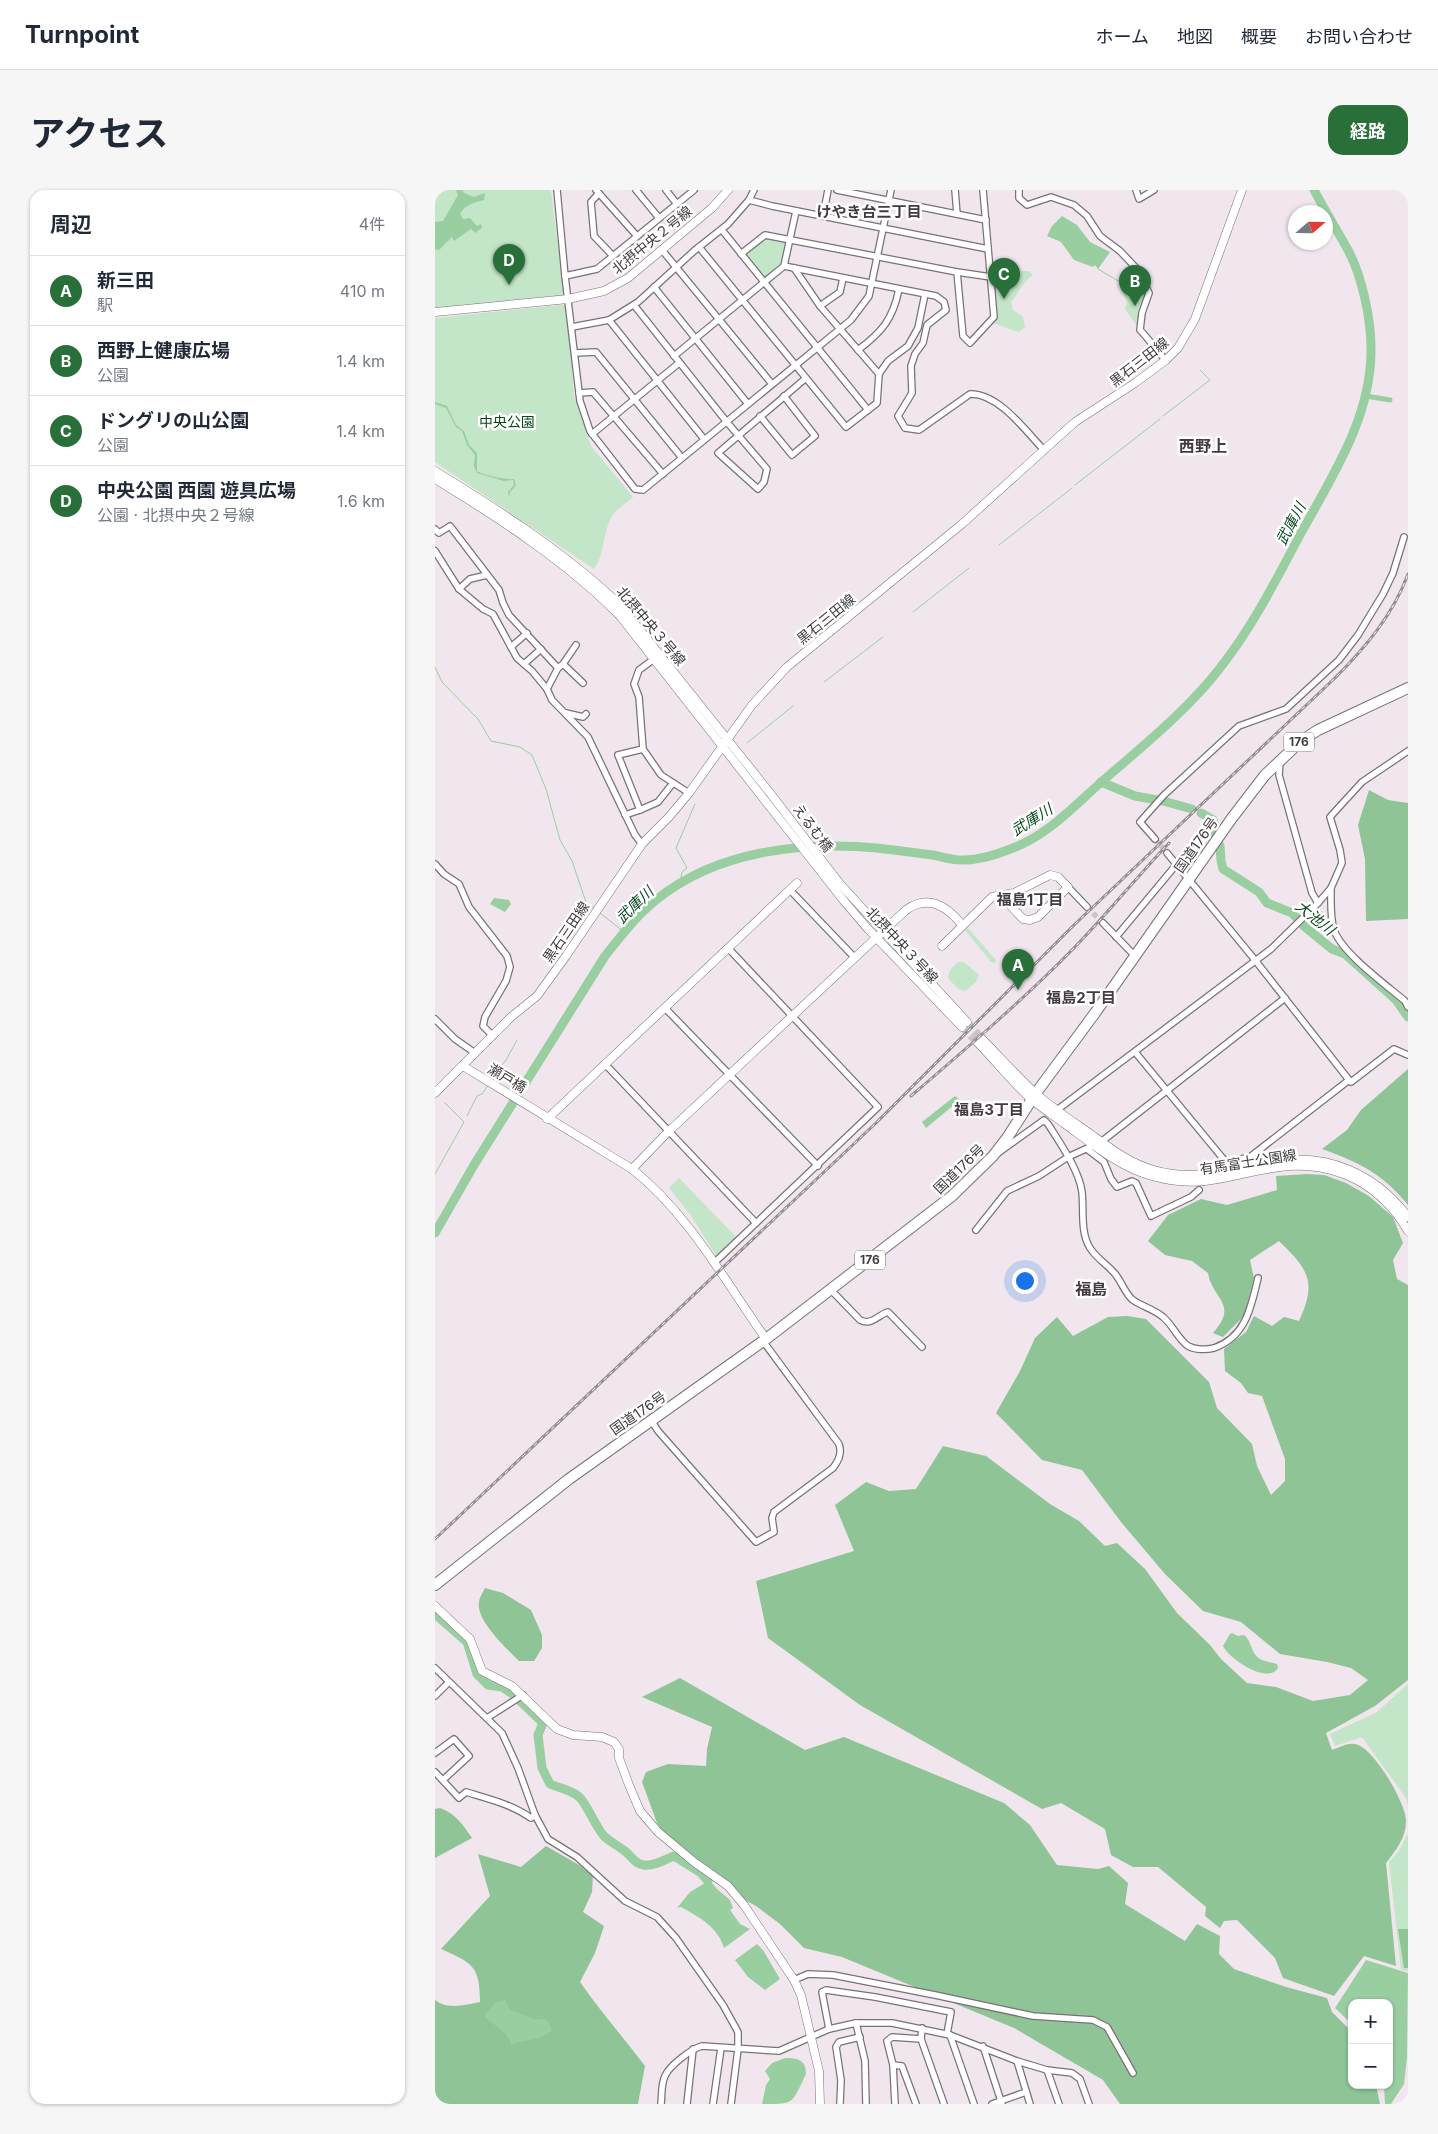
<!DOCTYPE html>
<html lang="ja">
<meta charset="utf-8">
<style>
:root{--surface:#fff;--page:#f6f6f7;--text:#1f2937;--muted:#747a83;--line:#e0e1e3;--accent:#296f3a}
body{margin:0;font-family:Inter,"Noto Sans JP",sans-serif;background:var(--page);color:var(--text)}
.controls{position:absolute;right:15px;bottom:15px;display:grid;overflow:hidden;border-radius:10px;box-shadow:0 1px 4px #0004}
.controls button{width:45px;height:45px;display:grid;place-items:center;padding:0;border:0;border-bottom:1px solid var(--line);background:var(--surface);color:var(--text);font:25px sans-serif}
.compass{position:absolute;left:853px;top:15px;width:45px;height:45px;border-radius:50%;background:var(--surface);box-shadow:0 1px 4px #0004;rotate:70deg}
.you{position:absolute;left:589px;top:1090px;width:18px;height:18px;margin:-12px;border:4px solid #fff;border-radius:50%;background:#1a73e8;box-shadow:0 0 0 8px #1a73e833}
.badge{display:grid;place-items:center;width:32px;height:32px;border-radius:50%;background:var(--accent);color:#fff;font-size:16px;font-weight:700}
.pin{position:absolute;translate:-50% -41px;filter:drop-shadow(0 1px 2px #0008)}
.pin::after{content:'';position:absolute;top:26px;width:18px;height:15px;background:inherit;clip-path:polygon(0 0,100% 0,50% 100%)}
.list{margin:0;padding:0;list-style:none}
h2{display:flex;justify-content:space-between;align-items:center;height:65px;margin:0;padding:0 20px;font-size:21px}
h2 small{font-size:16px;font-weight:400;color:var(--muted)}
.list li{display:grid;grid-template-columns:32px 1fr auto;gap:15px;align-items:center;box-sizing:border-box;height:70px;padding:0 20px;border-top:1px solid var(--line)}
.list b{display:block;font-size:19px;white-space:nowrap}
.list p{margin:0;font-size:16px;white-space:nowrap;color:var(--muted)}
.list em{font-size:16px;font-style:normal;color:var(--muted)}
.map{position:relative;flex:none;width:973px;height:1914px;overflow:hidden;border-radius:15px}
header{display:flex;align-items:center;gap:30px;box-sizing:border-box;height:70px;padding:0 25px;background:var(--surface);border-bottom:1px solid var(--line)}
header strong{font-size:24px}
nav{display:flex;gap:28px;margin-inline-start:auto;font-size:18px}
.intro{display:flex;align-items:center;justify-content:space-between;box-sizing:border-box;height:120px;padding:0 30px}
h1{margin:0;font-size:35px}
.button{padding:12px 22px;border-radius:15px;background:var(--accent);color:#fff;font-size:18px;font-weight:700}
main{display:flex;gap:30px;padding:0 30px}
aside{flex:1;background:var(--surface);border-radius:15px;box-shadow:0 1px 4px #0004}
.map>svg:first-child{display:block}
</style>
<header>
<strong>Turnpoint</strong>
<nav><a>ホーム</a><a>地図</a><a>概要</a><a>お問い合わせ</a></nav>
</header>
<div class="intro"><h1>アクセス</h1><a class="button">経路</a></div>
<main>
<aside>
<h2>周辺<small>4件</small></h2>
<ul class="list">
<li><span class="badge">A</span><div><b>新三田</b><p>駅</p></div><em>410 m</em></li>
<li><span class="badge">B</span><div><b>西野上健康広場</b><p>公園</p></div><em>1.4 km</em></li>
<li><span class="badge">C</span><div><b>ドングリの山公園</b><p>公園</p></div><em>1.4 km</em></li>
<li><span class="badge">D</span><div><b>中央公園 西園 遊具広場</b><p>公園 · 北摂中央２号線</p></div><em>1.6 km</em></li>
</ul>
</aside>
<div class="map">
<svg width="973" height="1914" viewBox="0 0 973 1914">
<rect width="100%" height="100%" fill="#f1e6ee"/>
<g fill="#c3e5c8">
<polygon points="0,0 116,0 129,105 0,119"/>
<polygon points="330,45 354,50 349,76 330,92 306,64"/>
<path d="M555,81H594L598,85C587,93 584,103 576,112L578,120L588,127L590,137L584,142L555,132L559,127Z"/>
<polygon points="694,89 710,92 714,103 705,140 690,119 692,112 685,98 685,92"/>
<path d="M125,115H131L133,121L139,206L152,245L156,256L198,307C192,313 181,319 177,326C167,344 170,364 159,379L0,272V128Z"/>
<polygon points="533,738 561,770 560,773 556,772 530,740"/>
<polygon points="523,772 529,772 544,785 541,792 530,801 523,799 513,788 515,780"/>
<polygon points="244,988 302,1048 282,1067 255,1024 234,998"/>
<polygon points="973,1494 973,1616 971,1608 927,1547 900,1556 895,1544 942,1522"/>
<polygon points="973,1644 973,1781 966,1780 954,1672 963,1662"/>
</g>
<g fill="#8ec496">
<polygon points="934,600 953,610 973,613 973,729 931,731 930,669 923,635"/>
<path d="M973,879V1015C947,983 925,973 887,959L912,940L926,920Z"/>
<path d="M872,984L889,985L911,993L934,1006L958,1027L968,1053L958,1070L962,1089L973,1095V1490L940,1516L891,1543L897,1560C903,1558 912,1553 919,1554C937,1554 972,1615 971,1631C971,1648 961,1660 951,1673L961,1776L929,1766L899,1806L848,1788L840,1768L802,1730L789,1731L785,1738L770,1726L771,1717L723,1677H698L676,1665L670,1639L626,1613L607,1619L425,1515L333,1448L321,1391L419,1361L400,1315L431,1292L454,1301L481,1299L508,1256L551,1266L615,1314L644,1331L670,1356L682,1353L710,1379L742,1423L775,1455L786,1469L812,1493L841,1497L878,1511L915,1505L933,1490L916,1478L892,1472L845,1464L806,1432L768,1421L730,1384L686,1332L647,1280L607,1270L561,1223L585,1181L600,1148L622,1127L638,1146L673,1127L692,1126L711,1129L774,1192L782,1218L817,1254L822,1276L836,1305L850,1291V1269L827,1206L813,1203L806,1193L790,1181L789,1159L811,1142L819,1126L837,1136L849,1127L864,1131C882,1092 874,1080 844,1051L815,1070L819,1088L809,1126L788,1147L778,1143C804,1114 778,1110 773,1083L757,1071L730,1065L713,1051L733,1025L766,1009L792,1015L842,1000L841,986Z"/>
<path d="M50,1398L68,1403L96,1420L107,1445V1458L99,1471H84C72,1459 41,1430 44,1413C44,1408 48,1402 50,1398Z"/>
<polygon points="245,1488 370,1560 409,1547 569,1613 595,1635 622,1675 663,1679 674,1676 693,1693 690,1714 750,1751 762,1734 785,1746 784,1764 799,1779 851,1797 892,1808 897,1822 917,1842 917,1895 941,1895 945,1914 685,1914 668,1890 579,1838 407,1767 369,1758 345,1734 321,1716 295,1702 245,1668 222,1633 207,1592 211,1582 233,1574 271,1576 272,1559 277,1537 207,1507"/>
<path d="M5,1618C20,1623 28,1635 37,1648L0,1668V1619Z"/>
<path d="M111,1656L144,1675L158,1686L157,1702L148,1722L169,1736L160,1763L145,1792C165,1821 189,1848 210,1876L203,1914H0V1810C12,1820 31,1815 45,1812C45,1775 37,1773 6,1759L55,1706L43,1664L86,1677Z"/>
<polygon points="963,1739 973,1739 973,1778 969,1778"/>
</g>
<g fill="#99cea1">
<path d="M21,0H27L29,3L39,7L50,3L49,10C40,12 29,15 25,24L28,29L35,28L42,36L46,34L47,38L40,43L36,39L19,51L17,47L4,60L0,59V32L8,31L23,5Z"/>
<polygon points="627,26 642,35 655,52 675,62 663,79 660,75 658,77 639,70 626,52 612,46 617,36"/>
<path d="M0,212L12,216L21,235L29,241L34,255L42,263V281C48,285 72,290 79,289L81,295L75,302L74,308L73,302L79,295L78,290L69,291L42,283L39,276L40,265L32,255L27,241L21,237L11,218L0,214Z"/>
<polygon points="59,708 74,710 76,714 70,722 55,714"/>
<polygon points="520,906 525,910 491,938 487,932"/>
<path d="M797,1443L803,1446L809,1445C817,1451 816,1464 825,1469C830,1472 836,1472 842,1474L843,1478C833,1495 794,1469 788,1456L795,1444Z"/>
<path d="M272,1687L282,1699L295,1710L298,1718L295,1720L305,1734L315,1739L289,1758C283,1737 264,1727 246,1717L242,1718L255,1702L270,1693Z"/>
<polygon points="322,1754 328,1760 345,1789 330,1800 313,1787 300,1770"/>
<polygon points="931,1770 973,1783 972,1867 969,1894 956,1914 950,1914 949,1895 954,1895 954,1813 917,1813 917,1834 900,1818"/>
<path d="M70,1810L75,1820L99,1829H109L113,1831L117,1840C107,1851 89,1849 76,1855C73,1840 58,1836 49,1826L60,1813Z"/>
<path d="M350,1868C363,1868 371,1870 371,1884C356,1914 361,1914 327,1914L331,1895L335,1889L330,1881L337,1873Z"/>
</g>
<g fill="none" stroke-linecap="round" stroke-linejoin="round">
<g stroke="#99cea1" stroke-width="1">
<polyline points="663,79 685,92"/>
<polyline points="728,226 775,190 765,180"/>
<polyline points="640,295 725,229"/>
<polyline points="564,355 637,298"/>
<polyline points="478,422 534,378"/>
<polyline points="0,477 7,492 43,529 56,551 85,557 97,565 111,599 125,650 137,671 151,712 160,719"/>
<polyline points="389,492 448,447"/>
<polyline points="312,553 358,516"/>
<polyline points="245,694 247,682 252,678 241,658 260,614"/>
<polyline points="165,723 189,742"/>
<polyline points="56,889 71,870 82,850"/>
<polyline points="32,926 42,906 47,904 53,895"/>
<polyline points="0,984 29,932 10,913"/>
</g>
<polyline stroke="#99cea1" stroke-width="5" points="931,206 955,210"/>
<g stroke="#99cea1" stroke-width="9">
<polyline points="666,592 700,606 728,611 757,619"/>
<polyline points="766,623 778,630 780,636 780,645 785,656 786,671 788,679 824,702 832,713 857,723 870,737 897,759 910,764 961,810 973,827"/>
<path d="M0,1043L39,975L170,766C186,746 201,726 221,710C281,661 367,651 442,658C461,660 480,663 498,665C508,667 519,671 529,670C545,670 563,664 578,658C612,645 636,619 663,595C703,560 753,520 785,478C818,436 841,390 866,343C898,285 937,226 936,158C936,129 927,86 913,60C902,40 890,21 879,0"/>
<path d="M0,1424L32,1452L42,1484L53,1495L67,1497L78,1504L108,1533L103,1545L107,1578L115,1594C124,1598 140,1601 146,1609C153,1617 162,1639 169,1646C175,1652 184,1656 191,1662C197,1667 200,1674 209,1675C218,1677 231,1669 239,1666L266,1683L273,1691"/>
</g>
<g stroke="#cdc4cb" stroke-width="5.5" stroke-dasharray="5.5 3" stroke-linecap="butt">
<polyline points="720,649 732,663"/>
<polyline points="652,717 668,733"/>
</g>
<g stroke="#cdc4cb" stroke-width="8" stroke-dasharray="8 4" stroke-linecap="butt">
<polyline points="532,832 546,848"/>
<polyline points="527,837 542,852"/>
</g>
<g stroke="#7a7178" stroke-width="8">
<g id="street">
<polyline points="122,0 130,86"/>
<polyline points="161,0 202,46"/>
<polyline points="201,0 224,28"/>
<polyline points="231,0 242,14"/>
<polyline points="259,0 162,79 130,86 145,211 155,241 200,299 208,300 416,130 434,106 456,0"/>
<polyline points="402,0 551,30"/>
<polyline points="520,0 522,24"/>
<path d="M584,0V8L592,15L616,7L639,15L652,26L665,46L685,61L702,79L714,103L707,123L705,140C715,150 721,161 731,170"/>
<polyline points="701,0 704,9 719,0"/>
<polyline points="164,3 156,12 159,46 178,66"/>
<polyline points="314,10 337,16 553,59"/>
<polyline points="388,26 393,0"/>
<polyline points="287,40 433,220 442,213 444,184 453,171 473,156 483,138 490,104"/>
<polyline points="264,57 411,237 433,220"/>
<polyline points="227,60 337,194"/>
<polyline points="306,64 330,45 522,82 528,146 535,153 559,127 548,0"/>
<path d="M349,76L501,106L509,112L511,120L492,135L488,153L480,164L476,176L477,203L463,226L470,238L484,240L535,204C563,203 590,240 608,259"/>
<polyline points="359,78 385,116 444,184"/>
<polyline points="522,82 556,87"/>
<polyline points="219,97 313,214"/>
<polyline points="199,115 291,231 332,279 329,292 323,299 283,263 371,188"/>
<polyline points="385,116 405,102 408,88"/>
<polyline points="174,130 269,249"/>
<polyline points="137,137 174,130 203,112 259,61 293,34 314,10 319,0"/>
<path d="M423,160C447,142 458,129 464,99"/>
<polyline points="140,163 161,162 247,268"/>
<polyline points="239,166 349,76 361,21"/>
<polyline points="144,203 158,202 228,284"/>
<polyline points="325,226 357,265 380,246 349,206"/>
<polyline points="157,244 244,173"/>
<polyline points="0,339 4,343 15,336 64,400 68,413 74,425 123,478 112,499"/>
<polyline points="0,361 24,399 48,419 58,424 82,468 97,481 112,499 117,510 153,547 200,645 207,654"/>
<polyline points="24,399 35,389 52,385"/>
<polyline points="76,457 92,443"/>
<polyline points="219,469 204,480 199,494 204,507 208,559 226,585 254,603"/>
<polyline points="89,474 106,459"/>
<polyline points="128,474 141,455"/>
<polyline points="123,478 128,474 148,493"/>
<polyline points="131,523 148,527 151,524"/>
<polyline points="208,559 183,565 205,620 223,612 238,593"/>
<polyline points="845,572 844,585 877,703 883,713"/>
<polyline points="190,625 205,620"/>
<polyline points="720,649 705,632 729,605 804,536 851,519 904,470 923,445 948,404 958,383 969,347"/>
<polyline points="732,663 820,770 914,890"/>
<polyline points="0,674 9,684 24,694 34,717 72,766 75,777 71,791 50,827 48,836 58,846"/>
<polyline points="633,697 652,717"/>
<path d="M896,698C896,711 895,727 899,740C907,763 951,795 970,811L973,817"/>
<polyline points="355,700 419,767"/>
<polyline points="668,733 700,766"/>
<polyline points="681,747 741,675"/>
<polyline points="230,818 383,976"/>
<polyline points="0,829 20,849 40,863"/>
<polyline points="700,862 790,971 793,972 815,967 914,890 916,892 959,859 973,865"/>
<polyline points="170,874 321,1033"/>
<polyline points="622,920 836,759 883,713 896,698 907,673 905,660 895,627 927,592 973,561"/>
<polyline points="652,959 669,972 676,989 682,997 697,991 701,993 716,1026 756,1007 764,1000"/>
<path d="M563,963L609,930L613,934C625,953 644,980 647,1002C649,1020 645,1042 655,1058C661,1068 674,1076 681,1085C687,1093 691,1105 698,1110C708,1117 719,1119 728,1127C738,1135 742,1148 753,1156C760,1160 771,1160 779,1158C811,1147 816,1117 823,1088"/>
<polyline points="541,1040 572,1001 604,986 633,967 666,952 850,808"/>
<polyline points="279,1073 443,917 293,758"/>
<path d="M396,1100L425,1130C436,1136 443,1125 453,1122L487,1157"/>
<path d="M216,1230L223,1241L321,1352L339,1342L337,1328L339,1322L398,1278C404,1270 407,1263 404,1254L328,1151"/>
<polyline points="0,1478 67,1543 83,1578 100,1625 113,1649 142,1667 190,1711 222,1727 241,1748 288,1815 303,1842 303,1859 296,1914"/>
<polyline points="0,1506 14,1492"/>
<polyline points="52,1528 88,1505"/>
<polyline points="0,1563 19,1549 34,1566 8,1590"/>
<path d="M0,1582L24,1608L31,1602C54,1609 76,1614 96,1628L100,1625"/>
<polyline points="359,1790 373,1784 398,1785 500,1805 598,1826 658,1830 672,1837 698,1883"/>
<polyline points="421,1833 457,1833 515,1845 582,1871 612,1880 637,1883 645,1889 654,1914"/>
<polyline points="487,1838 486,1849 509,1914"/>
<polyline points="394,1839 387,1802 391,1800 440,1807 516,1822 512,1844"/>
<polyline points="515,1845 539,1914"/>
<polyline points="548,1856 567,1914"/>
<polyline points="582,1871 595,1914"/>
<polyline points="458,1875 467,1876 481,1914"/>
<polyline points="612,1880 624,1914"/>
<path d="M226,1914C227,1905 226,1894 230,1886C234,1876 256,1859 267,1856L344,1861L394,1839L421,1833L430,1871L431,1914"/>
<polyline points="252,1914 258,1859"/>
<polyline points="278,1914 286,1858"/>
<polyline points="405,1914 406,1890 401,1857 404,1852 425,1847"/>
<polyline points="460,1914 458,1875 452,1851 457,1847 486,1849"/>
<polyline points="557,1914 591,1902"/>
</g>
</g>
<g stroke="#7a7178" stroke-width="9">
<g id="secondary">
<polyline points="0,122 133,109 169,101 193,88 277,18 293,0"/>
<path d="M0,281C62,319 132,364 185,415L335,603L405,694L532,832"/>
<path d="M0,289C64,328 132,372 185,426L409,711L433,739L527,837"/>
<polyline points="507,756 557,707 579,703 615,685 623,687 633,697 603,727 595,730 588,729 574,714 572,705"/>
<path d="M546,848C564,866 581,885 599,902C617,918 637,931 657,945C676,959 696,974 719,980C760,992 798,979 838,972C892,962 941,984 973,1027"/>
<path d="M542,852C560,870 577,892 596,909C607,918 619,926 630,934C656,953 684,977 717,986C771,1002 802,980 854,976C906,973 947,997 973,1041"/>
<path d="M28,876L197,979C253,1023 290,1091 331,1149"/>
<polyline points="0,903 76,827 102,806 131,766 207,654 234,627 254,603 317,515 352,477 527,334 640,232 700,193 731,170 743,158 760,129 807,0"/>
<polyline points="112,929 362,693"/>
<path d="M197,979L233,942L471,720C493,704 512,716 527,735"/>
<polyline points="0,1416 35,1449 47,1481 77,1496 122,1539 138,1545 167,1547 179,1552 184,1559 184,1568 194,1595 205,1621 223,1642 259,1672 293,1696 309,1715 359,1790 366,1805 384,1881 385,1914"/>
</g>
</g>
<g stroke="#7a7178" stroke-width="12">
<polyline id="highway" points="0,1395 134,1289 331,1149 517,1006 558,966 572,948 601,903 660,823 797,628 830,585 866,551 883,540 973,498"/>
</g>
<use href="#street" stroke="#fff" stroke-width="5.5"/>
<use href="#secondary" stroke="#fff" stroke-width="8"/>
<use href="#highway" stroke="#fff" stroke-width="10"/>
<g stroke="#968e94" stroke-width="3">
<g id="rail">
<path d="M476,906C532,858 588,810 639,758C672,724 702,687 734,653"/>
<path d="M0,1349L441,933L639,735L900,488C930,458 958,425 973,384"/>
</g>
</g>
<use href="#rail" stroke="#fff" stroke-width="1" stroke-dasharray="4" stroke-linecap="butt"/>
</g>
<g text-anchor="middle" stroke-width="5" stroke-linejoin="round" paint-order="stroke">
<g fill="#fff" stroke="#797578" stroke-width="1">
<rect x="849" y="542.5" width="30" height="19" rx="4"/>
<rect x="420" y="1060.5" width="30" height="19" rx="4"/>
</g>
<g font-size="12" font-weight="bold" fill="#3f3a3e">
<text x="864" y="556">176</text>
<text x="435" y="1074">176</text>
</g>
<g font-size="14" fill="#3f3a3e" stroke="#fff">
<text transform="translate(217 50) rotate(-39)" y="5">北摂中央２号線</text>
<text transform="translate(704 172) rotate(-38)" y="5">黒石三田線</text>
<text transform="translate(391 429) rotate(-39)" y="5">黒石三田線</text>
<text transform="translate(216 436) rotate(50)" y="5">北摂中央３号線</text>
<text transform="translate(378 638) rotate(53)" y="5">えるむ橋</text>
<text transform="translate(761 655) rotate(-55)" y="5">国道176号</text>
<text transform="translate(131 742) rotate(-56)" y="5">黒石三田線</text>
<text transform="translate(467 755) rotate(47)" y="5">北摂中央３号線</text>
<text transform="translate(72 888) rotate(31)" y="5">瀬戸橋</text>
<text transform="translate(813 972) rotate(-9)" y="5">有馬富士公園線</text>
<text transform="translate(524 979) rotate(-44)" y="5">国道176号</text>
<text transform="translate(203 1223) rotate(-35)" y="5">国道176号</text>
</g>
<g font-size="14" fill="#09471d" stroke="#fff">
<text x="72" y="237">中央公園</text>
</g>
<g font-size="15" font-weight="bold" fill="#443b42" stroke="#fff">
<text x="434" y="27">けやき台三丁目</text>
<text x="595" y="715">福島1丁目</text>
<text x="646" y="813">福島2丁目</text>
<text x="554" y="925">福島3丁目</text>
</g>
<g font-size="15" font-style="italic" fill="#09471d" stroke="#fff">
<text transform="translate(856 334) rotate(-62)" y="5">武庫川</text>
<text transform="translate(597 630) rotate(-32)" y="5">武庫川</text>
<text transform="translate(200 715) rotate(-44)" y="5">武庫川</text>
<text transform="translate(880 728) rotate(39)" y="5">大池川</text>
</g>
<g font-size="16" font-weight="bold" fill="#443b42" stroke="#fff">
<text x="768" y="262">西野上</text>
<text x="656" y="1105">福島</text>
</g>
</g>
</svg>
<div class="controls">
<button>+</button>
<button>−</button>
</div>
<svg class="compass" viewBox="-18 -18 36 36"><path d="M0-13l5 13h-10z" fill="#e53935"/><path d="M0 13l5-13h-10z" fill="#747a83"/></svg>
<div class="you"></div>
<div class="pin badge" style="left:583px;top:800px">A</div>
<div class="pin badge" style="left:700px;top:116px">B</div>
<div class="pin badge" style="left:569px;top:109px">C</div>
<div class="pin badge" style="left:74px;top:95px">D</div>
</div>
</main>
